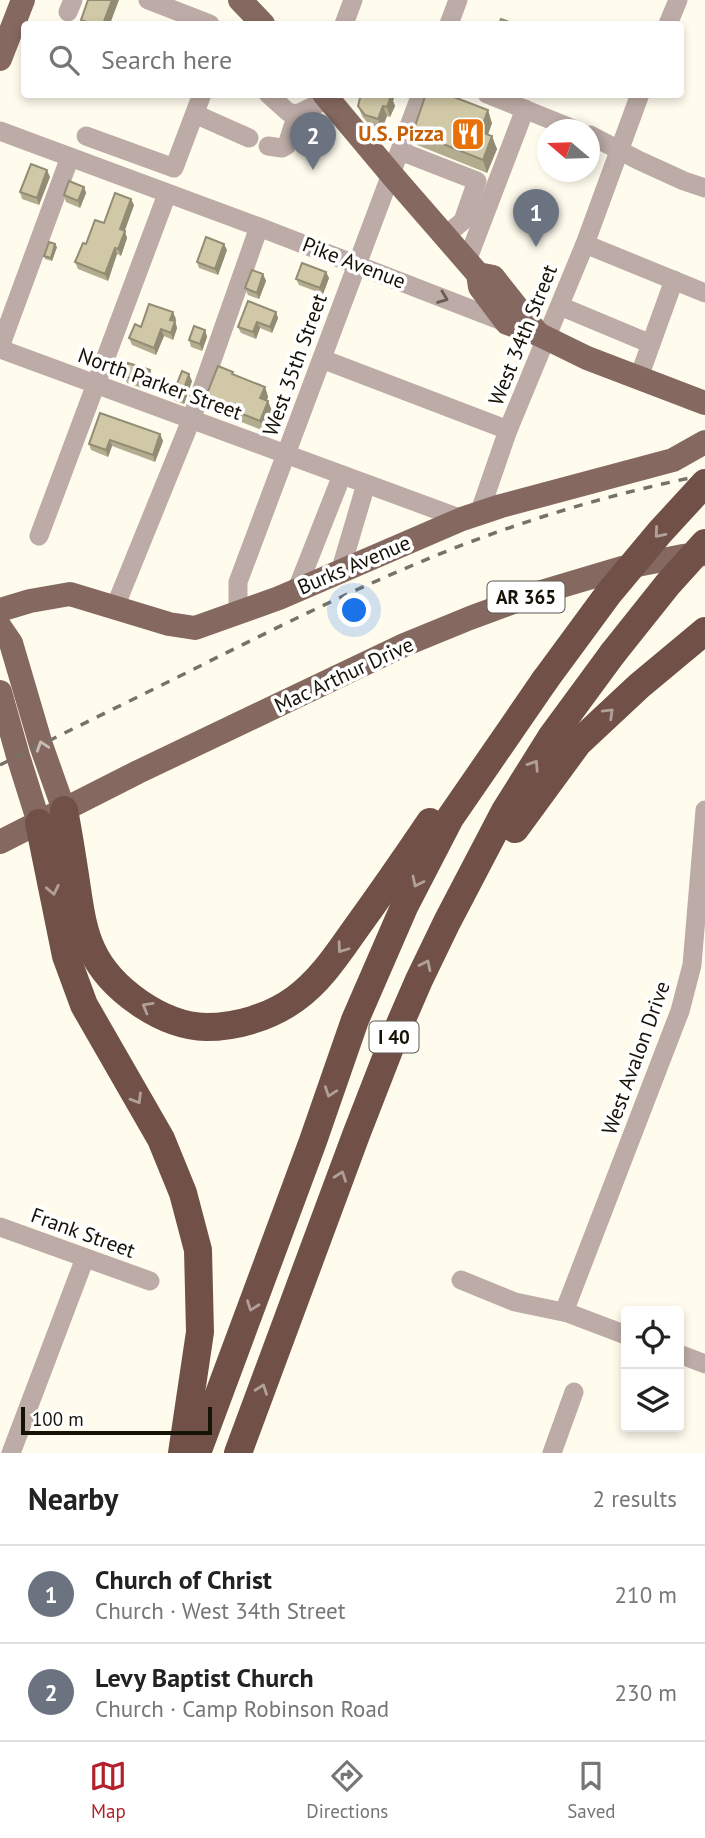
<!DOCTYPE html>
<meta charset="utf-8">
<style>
:root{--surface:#fff;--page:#f6f6f6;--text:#222;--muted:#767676;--line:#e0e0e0;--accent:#b2202b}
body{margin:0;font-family:"PT Sans",sans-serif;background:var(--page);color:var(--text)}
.controls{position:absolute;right:21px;bottom:21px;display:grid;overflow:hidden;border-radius:7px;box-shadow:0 4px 10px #0003}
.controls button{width:63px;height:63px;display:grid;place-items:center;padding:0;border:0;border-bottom:2px solid var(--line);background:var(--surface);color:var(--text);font:35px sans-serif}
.compass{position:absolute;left:537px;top:119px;width:63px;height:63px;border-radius:50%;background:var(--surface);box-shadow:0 4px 10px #0003;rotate:289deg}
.scale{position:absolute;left:21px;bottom:18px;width:191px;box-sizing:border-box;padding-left:7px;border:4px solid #151206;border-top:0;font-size:19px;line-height:24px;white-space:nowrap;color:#151206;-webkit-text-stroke:5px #fff;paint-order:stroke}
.you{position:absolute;left:355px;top:611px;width:24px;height:24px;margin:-18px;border:5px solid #fff;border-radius:50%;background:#1a73e8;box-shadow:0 0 0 10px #1a73e833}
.badge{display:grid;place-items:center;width:46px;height:46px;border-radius:50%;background:var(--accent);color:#fff;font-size:23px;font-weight:700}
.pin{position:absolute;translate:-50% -58px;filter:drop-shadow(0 2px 4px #0008)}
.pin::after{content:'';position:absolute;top:37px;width:24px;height:21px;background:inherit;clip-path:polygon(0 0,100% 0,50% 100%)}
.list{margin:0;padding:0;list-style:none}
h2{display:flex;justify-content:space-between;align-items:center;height:91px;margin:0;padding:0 28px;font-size:30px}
h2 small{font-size:23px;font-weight:400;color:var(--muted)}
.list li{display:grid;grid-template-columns:46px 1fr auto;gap:21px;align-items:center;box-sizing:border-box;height:98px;padding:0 28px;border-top:2px solid var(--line)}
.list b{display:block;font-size:26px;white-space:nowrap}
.list p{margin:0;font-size:23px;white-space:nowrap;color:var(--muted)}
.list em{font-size:23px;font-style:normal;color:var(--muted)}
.icon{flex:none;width:38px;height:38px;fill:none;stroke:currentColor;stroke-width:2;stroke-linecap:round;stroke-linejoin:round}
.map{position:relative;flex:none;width:705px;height:1453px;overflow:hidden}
.search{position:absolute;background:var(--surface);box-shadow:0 4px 10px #0003;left:21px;right:21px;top:21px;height:77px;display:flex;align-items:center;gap:18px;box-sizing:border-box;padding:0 24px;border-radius:7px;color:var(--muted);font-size:26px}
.sheet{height:287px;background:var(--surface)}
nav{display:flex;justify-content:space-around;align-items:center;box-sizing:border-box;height:98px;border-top:2px solid var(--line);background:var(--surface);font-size:19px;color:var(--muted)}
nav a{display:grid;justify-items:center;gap:4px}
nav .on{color:var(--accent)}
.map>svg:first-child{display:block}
</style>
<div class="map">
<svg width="705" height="1453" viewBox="0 0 705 1453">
<rect width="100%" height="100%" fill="#fffcee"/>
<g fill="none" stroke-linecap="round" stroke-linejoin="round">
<g stroke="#bcaba6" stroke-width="19">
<polyline points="148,0 210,24"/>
<polyline points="68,12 73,0"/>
<polyline points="344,24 353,0"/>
<polyline points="449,24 458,0"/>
<polyline points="668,24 678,0"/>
<polyline points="268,94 288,112 297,114 328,99"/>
<polyline points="487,94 576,130"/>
<polyline points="195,114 249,138"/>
<polyline points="0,131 259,227 507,323"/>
<polyline points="590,135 638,160 684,181 705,188"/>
<polyline points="86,136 174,168 202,94"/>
<polyline points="268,146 282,148 287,145 297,114"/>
<polyline points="400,151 477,181 463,221 445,236"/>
<polyline points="585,244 705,293"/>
<polyline points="467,261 525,109"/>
<polyline points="560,306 651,344"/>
<polyline points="0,347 70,157"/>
<polyline points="0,349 462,519"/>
<polyline points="322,359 508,430"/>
<polyline points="639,377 674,280"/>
<polyline points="479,514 508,430 585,244 640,94"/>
<polyline points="39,536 167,194"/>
<polyline points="340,572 366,484"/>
<polyline points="297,589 342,475"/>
<polyline points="115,607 191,420 259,227"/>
<polyline points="238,613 238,582 421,94"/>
<polyline points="0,1227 150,1281"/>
<polyline points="461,1280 515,1302 568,1313 626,1335"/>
<polyline points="564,1312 680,1011 692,965 705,810"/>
<polyline points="679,1354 705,1364"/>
<polyline points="11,1453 85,1258"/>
<polyline points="552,1453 574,1392"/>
</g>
<g stroke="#856960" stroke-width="24">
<polyline points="240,0 263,24"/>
<polyline points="0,59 23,0"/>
<polyline points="324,94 391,174 478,274 480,287 507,323 538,334 587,358 705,403"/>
<polyline points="483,275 493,277 538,334"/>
<polyline points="0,610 30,601 70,594 169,624 195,628 279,598 462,519 501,506 673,460 705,442"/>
<polyline points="0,627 11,643 41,745 64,810"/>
<polyline points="0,692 18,756 39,823"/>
<polyline points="0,842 138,772 404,645 470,618 538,593 622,568 683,556 704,554"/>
</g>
<g stroke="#715147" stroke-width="28">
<path d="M64,810C69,836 73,862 77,889C80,909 83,931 92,950C110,989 162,1026 206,1027C237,1027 270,1017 295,999C320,981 337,955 354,931C380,895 405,859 430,822"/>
<polyline points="39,823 66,956 84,1005 161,1139 183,1193 198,1250 200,1332 182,1453"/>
<polyline points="515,829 578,743 639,686 705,631"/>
<polyline points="197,1453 313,1141 355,1020 405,905 450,818 545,680"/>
<polyline points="238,1453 356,1135 393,1040 419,980 447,922 505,811 552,736 613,653"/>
</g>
<path stroke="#767366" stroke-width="3.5" stroke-dasharray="9 9" stroke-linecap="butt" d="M0,765C62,734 124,704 186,673C260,636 335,598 411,566C503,526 607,494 705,475"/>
<g stroke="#715147" stroke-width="28">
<polyline points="613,653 668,584 705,543"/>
<polyline points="545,680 609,593 660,532 705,483"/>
</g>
</g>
<g fill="#b3ac8f">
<polygon points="81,20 110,24 82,24"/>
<polygon points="361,94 395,94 393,101 395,106 390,117 387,116 382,129 369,125 362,116 358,106"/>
<polygon points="492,123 488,135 497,149 487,173 417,145 413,132"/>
<polygon points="50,177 39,205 22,199 20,192"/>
<polygon points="84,187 86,193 80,208 66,202 64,195"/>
<polygon points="134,205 124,231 127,238 121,256 117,254 108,281 78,269 75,262 86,244 104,223"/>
<polygon points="57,247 52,261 45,259 44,256"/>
<polygon points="227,250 218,275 199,268 197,262"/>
<polygon points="326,272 329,278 323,294 299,285 296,279"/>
<polygon points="263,274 266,281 259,299 248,295 245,288"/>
<polygon points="173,312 177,328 173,340 164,336 156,355 132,345 129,338 141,327"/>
<polygon points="276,312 278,318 272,333 260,328 256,339 241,333 238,327"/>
<polygon points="205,330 207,337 202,351 191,347 189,340"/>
<polygon points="234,375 265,387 268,397 267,400 272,411 264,431 208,409 205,399"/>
<polygon points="124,376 152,376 148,390 127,383"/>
<polygon points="192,381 184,404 175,401 173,394"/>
<polygon points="100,413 160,434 163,441 155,462 112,446 108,457 91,450 89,444"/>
</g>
<g fill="#928c74">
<polygon points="112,0 119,0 110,24 103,24"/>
<polygon points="388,94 395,94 393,101 395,106 390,117 387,107"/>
<polygon points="383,106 387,116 382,129 378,119"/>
<polygon points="488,110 492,123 484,145 480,132"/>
<polygon points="492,136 497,149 487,173 483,160"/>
<polygon points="47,170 50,177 39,205 37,198"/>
<polygon points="84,187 86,193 80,208 78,201"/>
<polygon points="131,199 134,205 123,236 120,229"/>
<polygon points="125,231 127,238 121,256 118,249"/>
<polygon points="55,244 57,247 52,261 51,258"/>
<polygon points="224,244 227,250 218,275 215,269"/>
<polygon points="115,248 117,254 108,281 105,274"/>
<polygon points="326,272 329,278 323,294 320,288"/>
<polygon points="263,274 266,281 259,299 257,293"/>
<polygon points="173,312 176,319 173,326 170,320"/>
<polygon points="276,312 278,318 272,333 270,327"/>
<polygon points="175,321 177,328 173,340 171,333"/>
<polygon points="257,322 260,328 256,339 253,332"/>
<polygon points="161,329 164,336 156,355 154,348"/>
<polygon points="205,330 207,337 202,351 200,344"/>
<polygon points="150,370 152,376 148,390 145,384"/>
<polygon points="189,374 192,381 184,404 181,397"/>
<polygon points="265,387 268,397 264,408 260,398"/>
<polygon points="268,401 272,411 264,431 260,421"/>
<polygon points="160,434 163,441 155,462 153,455"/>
<polygon points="110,440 112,446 108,457 106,450"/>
</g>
<g fill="#d0c8a6" stroke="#928c74" stroke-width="2">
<polygon points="88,0 112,0 103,24 92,24 81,20"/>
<polygon points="501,19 515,24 499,24"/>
<polygon points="361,94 388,94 391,96 387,107 383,106 378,119 365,115 358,106"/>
<polygon points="426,94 446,94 488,110 480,132 492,136 483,160 413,132"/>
<polygon points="31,164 47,170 37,198 20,192"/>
<polygon points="69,181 84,187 78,201 64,195"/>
<polygon points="115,193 131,199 120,229 125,231 118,249 115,248 105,274 75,262 83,243 86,244 95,220 104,223"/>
<polygon points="206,237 224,244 215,269 197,262"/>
<polygon points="49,242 55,244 51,258 44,256"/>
<polygon points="302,263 326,272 320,288 296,279"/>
<polygon points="252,270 263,274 257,293 245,288"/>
<polygon points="248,301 276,312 270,327 257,322 253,332 238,327"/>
<polygon points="149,304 173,312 170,320 175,321 171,333 161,329 154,348 129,338 135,324 141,327"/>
<polygon points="194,326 205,330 200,344 189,340"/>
<polygon points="128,363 150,370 145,384 124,376"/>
<polygon points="218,366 233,372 232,374 265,387 260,398 268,401 260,421 205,399"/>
<polygon points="182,371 189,374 181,397 173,394"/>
<polygon points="100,413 160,434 153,455 110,440 106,450 89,444"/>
</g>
<defs><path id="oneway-chevron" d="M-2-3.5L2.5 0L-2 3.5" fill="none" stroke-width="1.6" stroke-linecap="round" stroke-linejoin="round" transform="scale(1.75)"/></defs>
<use stroke="#685e56" href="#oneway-chevron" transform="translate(443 298) rotate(21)"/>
<g stroke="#b19f9a">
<use href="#oneway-chevron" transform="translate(659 533) rotate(131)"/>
<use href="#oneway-chevron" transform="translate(609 713) rotate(-44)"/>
<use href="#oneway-chevron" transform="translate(534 765) rotate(-57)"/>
<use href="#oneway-chevron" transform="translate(417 882) rotate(116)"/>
<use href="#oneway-chevron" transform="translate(53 890) rotate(78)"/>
<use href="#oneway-chevron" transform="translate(342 948) rotate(126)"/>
<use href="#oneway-chevron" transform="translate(426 965) rotate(-64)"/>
<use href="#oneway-chevron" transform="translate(147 1007) rotate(-150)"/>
<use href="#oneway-chevron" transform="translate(330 1092) rotate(109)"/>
<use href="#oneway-chevron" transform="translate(137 1099) rotate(59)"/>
<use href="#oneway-chevron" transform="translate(341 1176) rotate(-70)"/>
<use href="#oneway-chevron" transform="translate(252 1306) rotate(110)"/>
<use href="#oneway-chevron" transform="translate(262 1389) rotate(-70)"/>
</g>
<use stroke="#c8bcb7" href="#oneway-chevron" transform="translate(42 746) rotate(-108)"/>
<defs>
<g id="restaurant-square" transform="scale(1.75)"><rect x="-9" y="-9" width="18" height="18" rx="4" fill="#e8710a" stroke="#fff"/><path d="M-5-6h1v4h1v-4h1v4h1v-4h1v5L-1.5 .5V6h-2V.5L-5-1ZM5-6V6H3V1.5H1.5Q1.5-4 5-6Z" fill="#fff"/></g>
</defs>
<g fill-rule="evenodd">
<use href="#restaurant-square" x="468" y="134"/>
</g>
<g text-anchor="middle" stroke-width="7" stroke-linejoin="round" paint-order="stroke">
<g fill="#fff" stroke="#5b5951" stroke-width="2">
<rect x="487.5" y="581.5" width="77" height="31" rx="5"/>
<rect x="369.5" y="1021.5" width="49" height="31" rx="5"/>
</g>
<g font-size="19" font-weight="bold" fill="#151206">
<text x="526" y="604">AR 365</text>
<text x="394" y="1044">I 40</text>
</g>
<g font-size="21" font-weight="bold" fill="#c56008" stroke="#fff" text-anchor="end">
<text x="444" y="141">U.S. Pizza</text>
</g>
<g font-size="21" fill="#151206" stroke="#fff">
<text transform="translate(354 263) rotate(21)" y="7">Pike Avenue</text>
<text transform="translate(523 335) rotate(-68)" y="7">West 34th Street</text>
<text transform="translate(295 365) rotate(-70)" y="7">West 35th Street</text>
<text transform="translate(160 384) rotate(20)" y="7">North Parker Street</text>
<text transform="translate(354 565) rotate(-23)" y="7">Burks Avenue</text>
<text transform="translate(344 675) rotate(-25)" y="7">Mac Arthur Drive</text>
<text transform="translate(636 1058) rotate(-70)" y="7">West Avalon Drive</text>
<text transform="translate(83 1233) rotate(20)" y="7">Frank Street</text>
</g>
</g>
</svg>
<div class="controls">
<button><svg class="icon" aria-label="locate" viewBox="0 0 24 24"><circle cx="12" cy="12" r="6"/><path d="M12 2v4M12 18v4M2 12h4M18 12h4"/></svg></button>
<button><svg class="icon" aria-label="layers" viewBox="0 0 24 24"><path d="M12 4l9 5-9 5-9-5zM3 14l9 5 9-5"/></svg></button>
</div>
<svg class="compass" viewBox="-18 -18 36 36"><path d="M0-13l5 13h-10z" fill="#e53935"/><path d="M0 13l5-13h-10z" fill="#767676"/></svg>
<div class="scale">100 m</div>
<div class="you"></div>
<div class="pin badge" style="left:536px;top:247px;background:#6b7280">1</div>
<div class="pin badge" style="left:313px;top:170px;background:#6b7280">2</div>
<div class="search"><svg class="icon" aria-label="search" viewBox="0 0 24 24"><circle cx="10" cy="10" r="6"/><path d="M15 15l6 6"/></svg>Search here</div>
</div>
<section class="sheet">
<h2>Nearby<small>2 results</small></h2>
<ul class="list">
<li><span class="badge" style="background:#6b7280">1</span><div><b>Church of Christ</b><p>Church · West 34th Street</p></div><em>210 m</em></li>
<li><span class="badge" style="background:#6b7280">2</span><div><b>Levy Baptist Church</b><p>Church · Camp Robinson Road</p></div><em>230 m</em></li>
</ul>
</section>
<nav>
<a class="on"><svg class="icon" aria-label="map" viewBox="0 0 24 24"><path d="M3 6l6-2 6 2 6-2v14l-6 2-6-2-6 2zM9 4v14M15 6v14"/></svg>Map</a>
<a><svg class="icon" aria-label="directions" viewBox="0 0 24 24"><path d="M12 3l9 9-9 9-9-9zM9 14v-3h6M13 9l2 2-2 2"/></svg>Directions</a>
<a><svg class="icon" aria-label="saved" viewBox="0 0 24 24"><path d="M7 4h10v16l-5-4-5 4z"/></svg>Saved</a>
</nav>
